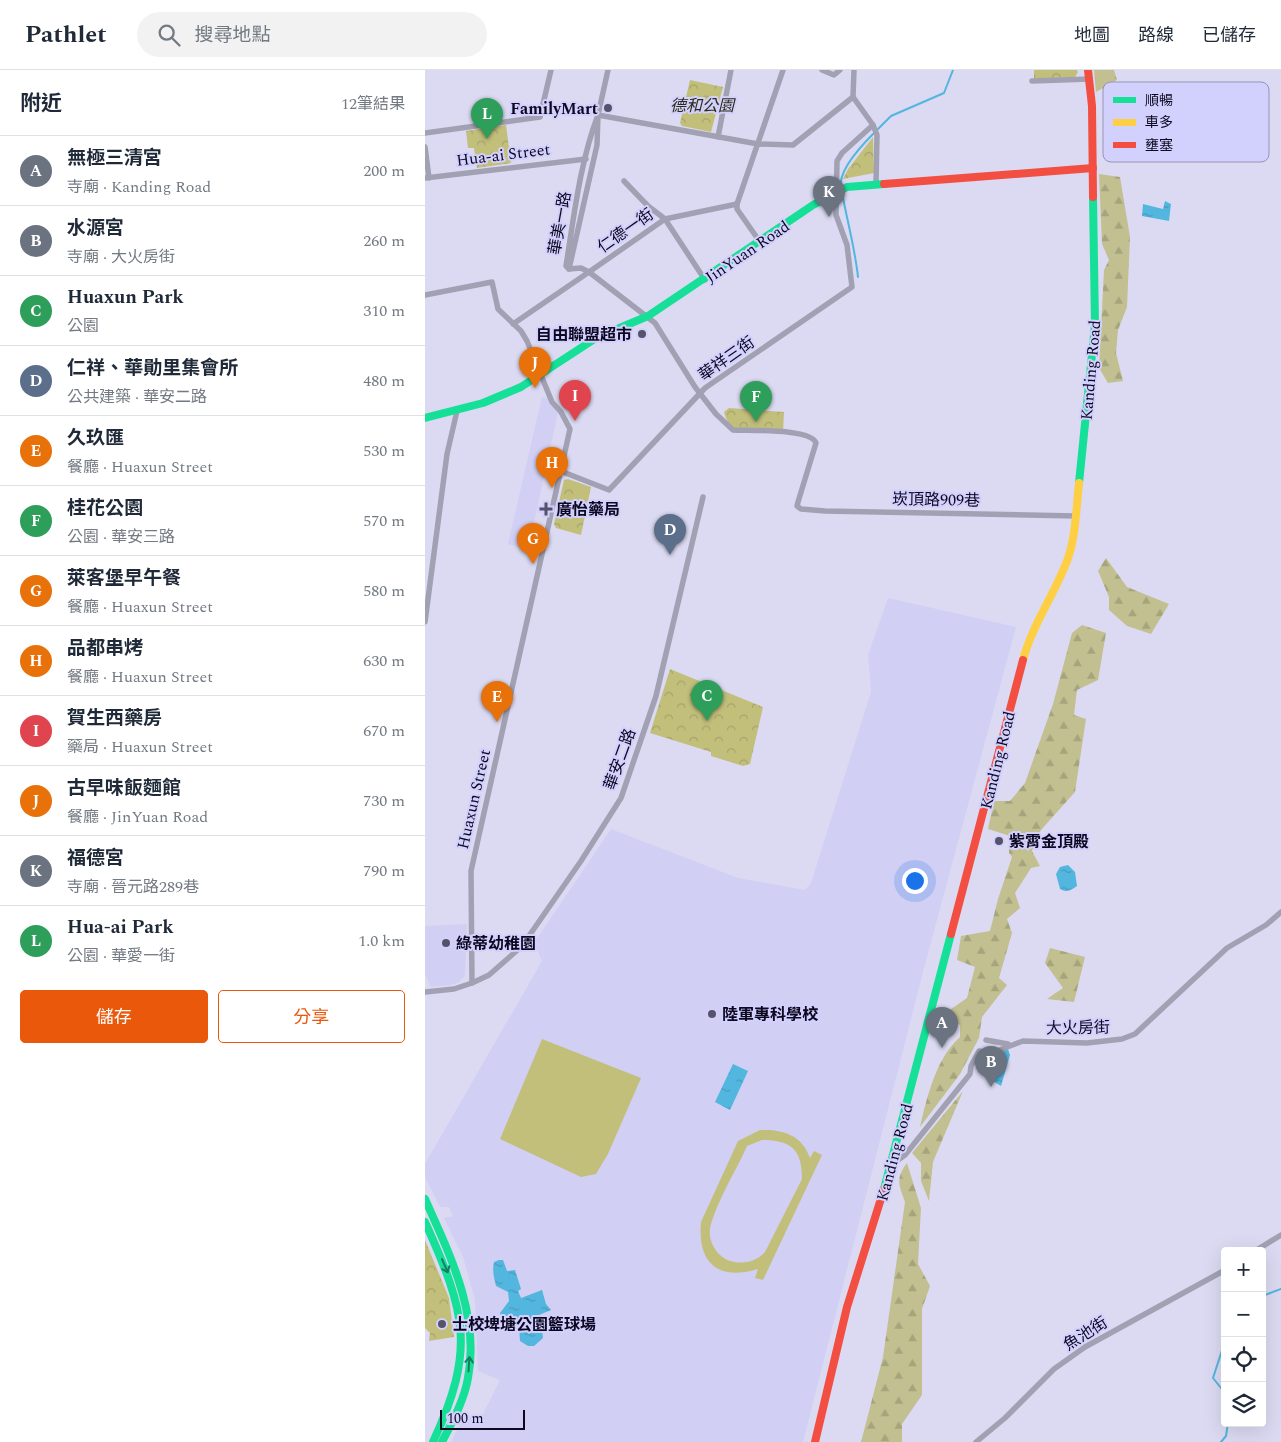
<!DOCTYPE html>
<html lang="zh-TW">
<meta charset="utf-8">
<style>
:root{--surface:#fff;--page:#f2f2f3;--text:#1f2937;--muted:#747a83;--line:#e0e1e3;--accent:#ea580c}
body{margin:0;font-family:Spectral,"Noto Sans TC",serif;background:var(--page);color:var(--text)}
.controls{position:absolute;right:15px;bottom:15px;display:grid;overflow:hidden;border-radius:5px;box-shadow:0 5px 20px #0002}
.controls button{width:45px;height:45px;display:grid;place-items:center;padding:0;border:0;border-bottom:1px solid var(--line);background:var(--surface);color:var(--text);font:25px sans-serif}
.scale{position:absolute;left:15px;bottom:12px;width:85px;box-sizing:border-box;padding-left:5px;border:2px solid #0d0821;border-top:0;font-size:14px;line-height:18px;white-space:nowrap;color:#0d0821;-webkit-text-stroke:4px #d2d0fc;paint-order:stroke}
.you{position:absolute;left:489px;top:810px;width:18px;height:18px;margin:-12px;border:4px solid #fff;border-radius:50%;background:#1a73e8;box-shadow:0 0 0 8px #1a73e833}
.badge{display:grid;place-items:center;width:32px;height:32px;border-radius:50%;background:var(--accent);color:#fff;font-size:16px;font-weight:700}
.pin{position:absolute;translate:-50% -41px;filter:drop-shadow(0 1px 2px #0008)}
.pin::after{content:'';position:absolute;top:26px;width:18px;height:15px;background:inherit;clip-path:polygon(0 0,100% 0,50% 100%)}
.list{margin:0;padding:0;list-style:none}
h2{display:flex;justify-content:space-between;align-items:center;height:65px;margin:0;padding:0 20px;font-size:21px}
h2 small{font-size:16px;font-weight:400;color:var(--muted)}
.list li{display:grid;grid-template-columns:32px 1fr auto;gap:15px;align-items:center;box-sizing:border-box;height:70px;padding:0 20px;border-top:1px solid var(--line)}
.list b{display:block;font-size:19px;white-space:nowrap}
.list p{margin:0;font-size:16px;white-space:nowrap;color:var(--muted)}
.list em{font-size:16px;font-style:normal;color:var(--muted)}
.actions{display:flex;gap:10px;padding:15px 20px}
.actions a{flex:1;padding:11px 0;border:1px solid var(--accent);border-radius:5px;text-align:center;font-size:18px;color:var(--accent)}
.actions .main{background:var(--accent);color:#fff}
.icon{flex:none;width:28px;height:28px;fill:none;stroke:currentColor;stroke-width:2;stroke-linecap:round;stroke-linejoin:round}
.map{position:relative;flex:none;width:856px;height:1372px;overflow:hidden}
header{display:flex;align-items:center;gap:30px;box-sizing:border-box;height:70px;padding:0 25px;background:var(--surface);border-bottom:1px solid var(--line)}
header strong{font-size:24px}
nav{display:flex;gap:28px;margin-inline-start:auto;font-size:18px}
.search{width:350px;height:45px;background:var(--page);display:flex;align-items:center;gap:12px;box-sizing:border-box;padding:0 18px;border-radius:28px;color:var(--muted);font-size:19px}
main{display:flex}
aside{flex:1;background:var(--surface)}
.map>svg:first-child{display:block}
</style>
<header>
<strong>Pathlet</strong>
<div class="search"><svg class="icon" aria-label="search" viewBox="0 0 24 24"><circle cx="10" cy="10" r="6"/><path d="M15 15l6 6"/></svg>搜尋地點</div>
<nav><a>地圖</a><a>路線</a><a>已儲存</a></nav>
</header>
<main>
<aside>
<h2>附近<small>12筆結果</small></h2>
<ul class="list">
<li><span class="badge" style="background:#6b7280">A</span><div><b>無極三清宮</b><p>寺廟 · Kanding Road</p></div><em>200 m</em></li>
<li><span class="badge" style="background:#6b7280">B</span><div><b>水源宮</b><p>寺廟 · 大火房街</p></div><em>260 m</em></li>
<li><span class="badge" style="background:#2e9e5b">C</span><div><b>Huaxun Park</b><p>公園</p></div><em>310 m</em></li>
<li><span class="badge" style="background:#5c6f8a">D</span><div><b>仁祥、華勛里集會所</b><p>公共建築 · 華安二路</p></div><em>480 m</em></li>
<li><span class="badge" style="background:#e8710a">E</span><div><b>久玖匯</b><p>餐廳 · Huaxun Street</p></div><em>530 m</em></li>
<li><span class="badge" style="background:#2e9e5b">F</span><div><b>桂花公園</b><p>公園 · 華安三路</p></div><em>570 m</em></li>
<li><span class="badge" style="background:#e8710a">G</span><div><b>萊客堡早午餐</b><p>餐廳 · Huaxun Street</p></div><em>580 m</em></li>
<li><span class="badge" style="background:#e8710a">H</span><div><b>品都串烤</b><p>餐廳 · Huaxun Street</p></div><em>630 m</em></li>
<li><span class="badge" style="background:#e0444e">I</span><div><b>賀生西藥房</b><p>藥局 · Huaxun Street</p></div><em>670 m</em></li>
<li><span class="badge" style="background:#e8710a">J</span><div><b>古早味飯麵館</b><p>餐廳 · JinYuan Road</p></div><em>730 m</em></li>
<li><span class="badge" style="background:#6b7280">K</span><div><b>福德宮</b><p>寺廟 · 晉元路289巷</p></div><em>790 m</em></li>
<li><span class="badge" style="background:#2e9e5b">L</span><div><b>Hua-ai Park</b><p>公園 · 華愛一街</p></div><em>1.0 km</em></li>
</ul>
<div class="actions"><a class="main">儲存</a><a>分享</a></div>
</aside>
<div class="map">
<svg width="856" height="1372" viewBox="0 0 856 1372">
<defs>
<pattern id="forest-firs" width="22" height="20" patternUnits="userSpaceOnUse" patternTransform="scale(1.25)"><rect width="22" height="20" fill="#c2c090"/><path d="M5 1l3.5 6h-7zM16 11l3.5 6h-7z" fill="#a6a47c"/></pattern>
<pattern id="park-crowns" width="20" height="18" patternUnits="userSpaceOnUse" patternTransform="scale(1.25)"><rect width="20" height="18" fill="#c2bf7b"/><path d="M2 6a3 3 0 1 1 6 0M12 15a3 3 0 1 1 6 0" fill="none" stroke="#a6a36a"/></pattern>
<pattern id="water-ripples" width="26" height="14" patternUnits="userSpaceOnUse" patternTransform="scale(1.25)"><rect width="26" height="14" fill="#52b6de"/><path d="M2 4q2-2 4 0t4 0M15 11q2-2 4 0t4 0" fill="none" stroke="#469bbe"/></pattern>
</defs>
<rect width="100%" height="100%" fill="#dbdaf2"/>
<g fill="#d1cff4">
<polygon points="117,327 125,329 133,342 103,480 83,474"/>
<polygon points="463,528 591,557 499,898 378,1372 26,1372 39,1346 55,1350 75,1310 53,1301 50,1229 38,1187 19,1148 28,1146 24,1137 15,1137 0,1107 0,1094 117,891 109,873 186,759 313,808 380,820 386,813 446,622 443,585"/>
<polygon points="42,854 40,905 34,912 26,915 6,917 0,904 0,856"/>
</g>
<g fill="#c2bf7b" fill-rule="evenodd">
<polygon points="117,969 216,1008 183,1084 171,1104 156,1107 75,1069"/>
<path d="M335,1060C358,1059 377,1065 385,1088L389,1081L397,1085L338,1210L330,1208L333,1199C294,1211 272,1194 276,1152L313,1071ZM337,1070C366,1070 377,1079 377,1109L340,1182C332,1191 321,1194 309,1192C292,1189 281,1170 286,1154C294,1127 311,1101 322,1076Z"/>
</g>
<g fill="url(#forest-firs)">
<polygon points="669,0 689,0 692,10 671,22"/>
<polygon points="674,104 695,107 705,167 702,237 693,260 691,283 698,311 683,313 674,298 679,200 684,190 677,174"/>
<polygon points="681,488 702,517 744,534 726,564 702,556 684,540 684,527 673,501"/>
<path d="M657,555L681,563L673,610L652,620L649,645L661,649L650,722L616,760L607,781L615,796L606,798L590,823L595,838L582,849L587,863L574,908L582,915L557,947L554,968L535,1004L495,1057C502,1027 511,988 535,967V955L516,946L542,928L550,897L532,890L536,866L565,861L573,829L587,787L584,783L585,766L563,759L569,731H585L600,713L628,634L647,563Z"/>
<polygon points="625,878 660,887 649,932 622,929 638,918 620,893"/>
<polygon points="538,1021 508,1092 504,1131 496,1111 496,1093 487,1083"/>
<path d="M482,1093L496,1138L493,1194L505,1216L497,1239V1325L477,1354V1372H436L458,1287L480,1132C474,1115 470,1109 482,1093Z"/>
</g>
<g fill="url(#park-crowns)">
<polygon points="609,0 652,0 653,2 650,7 609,9"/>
<polygon points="265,10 298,17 286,62 257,56 255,53"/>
<polygon points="81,55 86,93 52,98 49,78 43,78 41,61"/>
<polygon points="448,67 449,103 418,109 423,99"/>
<path d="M304,338L359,342L358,362L311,359C304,355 301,350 299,342Z"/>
<polygon points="143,409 166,417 156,465 131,458 129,454 139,410"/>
<polygon points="245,599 338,637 325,694 318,696 286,686 286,682 225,663"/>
<polygon points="0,1170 24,1228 29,1267 4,1271 5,1263 0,1258"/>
</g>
<g fill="url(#water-ripples)">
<polygon points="740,131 746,134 744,151 717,146 718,134 738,139"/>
<path d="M643,795L650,802L652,816C646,820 642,823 635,819L631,804L635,797Z"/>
<polygon points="583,979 585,985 576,1016 559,1006 564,986"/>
<polygon points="308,994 323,1001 305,1040 290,1032"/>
<path d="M74,1190H78L82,1201L90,1200L96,1219L93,1221L96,1228L117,1220L121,1234L126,1240L114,1245C112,1254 118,1259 118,1268L109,1276H103L95,1271L94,1257L77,1249L75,1243L84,1231L83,1222L71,1216C69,1207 67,1201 69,1192Z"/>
</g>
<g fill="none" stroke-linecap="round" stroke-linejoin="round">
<g stroke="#52b6de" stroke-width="2">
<polyline points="452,60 466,46 519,23 528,0"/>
<path d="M416,117C413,100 437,75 449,63"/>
<path d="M417,122C422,151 430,178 433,207"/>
<polyline points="837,1226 856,1219"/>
<polyline points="800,1271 788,1308 800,1323"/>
<polyline points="796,1372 801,1366 803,1353"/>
</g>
<g stroke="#a2a1b3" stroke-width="5.5">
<polyline points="183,0 173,45 333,74 368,75 428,27"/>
<polyline points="397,0 409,5 415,0"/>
<polyline points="429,0 428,27 448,55 452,65 451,114"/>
<polyline points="607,11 665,9"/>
<path d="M173,45L172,75L144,199L141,196C149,146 155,92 173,45Z"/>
<polyline points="0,63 115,47 126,0"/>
<polyline points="293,67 306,0"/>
<polyline points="0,77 4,108"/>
<polyline points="0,108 161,89"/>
<polyline points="199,111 223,136 240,149 280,210"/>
<polyline points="335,172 312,139 312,134 358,0"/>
<polyline points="144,199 156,198 164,202 240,149 312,134"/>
<polyline points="0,225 67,212 73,239 96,261 102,271 127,332 136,342 145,359 46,801 47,913 29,919 0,922"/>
<path d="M88,254L164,202L230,253L270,317L291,344L308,360C324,361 386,358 391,373L373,432L372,436L376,439L400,441L651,446"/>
<polyline points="138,402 184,420 280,318 427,217 422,175 411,145 412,91 417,83 448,55"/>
<polyline points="0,552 22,384 32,341"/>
<polyline points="47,913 64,905 97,876 156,791 196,728 231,626 278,427"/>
<polyline points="561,970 583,974"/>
<polyline points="466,1095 480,1085 545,1004 546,996 554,981 564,984 598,971 662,973 697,969 710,964 802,878 841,855 856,842"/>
<polyline points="830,1181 856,1165"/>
<polyline points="551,1372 580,1348 629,1299 660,1277 800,1200"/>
</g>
<g stroke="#16e098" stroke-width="8">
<polyline points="0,348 58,333 96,317 171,268 223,246 388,135 422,117 459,114"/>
<polyline points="654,413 670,255 668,127"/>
<polyline points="459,1119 526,864"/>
<path d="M0,1129C25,1185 55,1245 43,1308C39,1331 27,1352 17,1372"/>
<path d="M0,1152C41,1243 51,1279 8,1372"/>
</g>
<path stroke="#ffcf43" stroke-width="8" d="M598,590C607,556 627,528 640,496C651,471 651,440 654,413"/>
<g stroke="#f24e42" stroke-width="8">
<polyline points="663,0 667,36 668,127"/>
<polyline points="459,114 668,98"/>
<polyline points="526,864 598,590"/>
<polyline points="390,1372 422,1237 459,1119"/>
</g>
</g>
<defs><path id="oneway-shaft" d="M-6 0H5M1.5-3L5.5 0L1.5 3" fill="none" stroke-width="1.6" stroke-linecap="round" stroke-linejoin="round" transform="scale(1.25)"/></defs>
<g stroke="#127f62">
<use href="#oneway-shaft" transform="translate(20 1196) rotate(66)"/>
<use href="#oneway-shaft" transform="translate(44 1294) rotate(-86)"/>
</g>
<g fill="#55526a" stroke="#d2d0fc" stroke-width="2">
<circle cx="183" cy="38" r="5"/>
<circle cx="217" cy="264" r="5"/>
<path d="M118.5 431.5h5v5h5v5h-5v5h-5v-5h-5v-5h5z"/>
<circle cx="574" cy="771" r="5"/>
<circle cx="21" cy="873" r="5"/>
<circle cx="287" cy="944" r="5"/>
<circle cx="17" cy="1254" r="5"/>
</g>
<g text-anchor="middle" stroke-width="4" stroke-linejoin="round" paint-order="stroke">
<g font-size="16" font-style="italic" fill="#2b2b14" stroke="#d2d0fc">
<text x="277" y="41">德和公園</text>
</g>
<g font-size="16" font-weight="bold" fill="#0d0821" stroke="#d2d0fc" text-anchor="start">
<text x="173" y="44" text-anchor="end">FamilyMart</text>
<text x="207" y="270" text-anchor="end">自由聯盟超市</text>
<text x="131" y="445">廣怡藥局</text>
<text x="584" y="777">紫霄金頂殿</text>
<text x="31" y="879">綠蒂幼稚園</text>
<text x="297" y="950">陸軍專科學校</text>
<text x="27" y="1260">士校埤塘公園籃球場</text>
</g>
<g font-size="16" fill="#0d0821" stroke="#d2d0fc">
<text transform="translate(78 84) rotate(-7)" y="6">Hua-ai Street</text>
<text transform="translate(134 153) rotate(-80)" y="6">華美一路</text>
<text transform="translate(200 160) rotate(-35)" y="6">仁德一街</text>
<text transform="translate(322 181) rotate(-34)" y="6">JinYuan Road</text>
<text transform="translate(301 288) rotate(-35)" y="6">華祥三街</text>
<text transform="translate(665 300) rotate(-85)" y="6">Kanding Road</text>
<text transform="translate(511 429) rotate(1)" y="6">崁頂路909巷</text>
<text transform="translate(194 689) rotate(-70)" y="6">華安二路</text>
<text transform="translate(572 690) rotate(-76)" y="6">Kanding Road</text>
<text transform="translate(48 729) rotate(-77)" y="6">Huaxun Street</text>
<text transform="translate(653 957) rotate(-1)" y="6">大火房街</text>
<text transform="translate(469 1082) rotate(-75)" y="6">Kanding Road</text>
<text transform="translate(660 1263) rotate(-32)" y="6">魚池街</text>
</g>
</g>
<rect x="678" y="12" width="166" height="80" rx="8" fill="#d2d0fc" stroke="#9794ba" stroke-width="1"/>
<rect x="688" y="27" width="23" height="6" fill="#16e098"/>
<rect x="688" y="49" width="23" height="7" fill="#ffcf43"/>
<rect x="688" y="72" width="23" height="6" fill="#f24e42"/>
<g font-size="14" fill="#0d0821">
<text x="720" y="35">順暢</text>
<text x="720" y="57">車多</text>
<text x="720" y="80">壅塞</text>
</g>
</svg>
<div class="controls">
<button>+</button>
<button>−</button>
<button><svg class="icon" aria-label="locate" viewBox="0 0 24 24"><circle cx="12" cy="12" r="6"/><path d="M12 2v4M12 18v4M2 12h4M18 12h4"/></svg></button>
<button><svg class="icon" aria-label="layers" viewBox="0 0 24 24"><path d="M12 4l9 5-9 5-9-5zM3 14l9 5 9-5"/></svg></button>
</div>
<div class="scale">100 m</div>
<div class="you"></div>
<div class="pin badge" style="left:517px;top:978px;background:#6b7280">A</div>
<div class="pin badge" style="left:566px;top:1017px;background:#6b7280">B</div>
<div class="pin badge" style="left:282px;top:651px;background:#2e9e5b">C</div>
<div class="pin badge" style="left:245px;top:485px;background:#5c6f8a">D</div>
<div class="pin badge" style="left:72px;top:652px;background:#e8710a">E</div>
<div class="pin badge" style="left:331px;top:352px;background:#2e9e5b">F</div>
<div class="pin badge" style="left:108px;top:494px;background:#e8710a">G</div>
<div class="pin badge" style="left:127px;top:418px;background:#e8710a">H</div>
<div class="pin badge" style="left:150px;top:351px;background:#e0444e">I</div>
<div class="pin badge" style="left:110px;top:318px;background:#e8710a">J</div>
<div class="pin badge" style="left:404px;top:147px;background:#6b7280">K</div>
<div class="pin badge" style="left:62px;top:69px;background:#2e9e5b">L</div>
</div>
</main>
